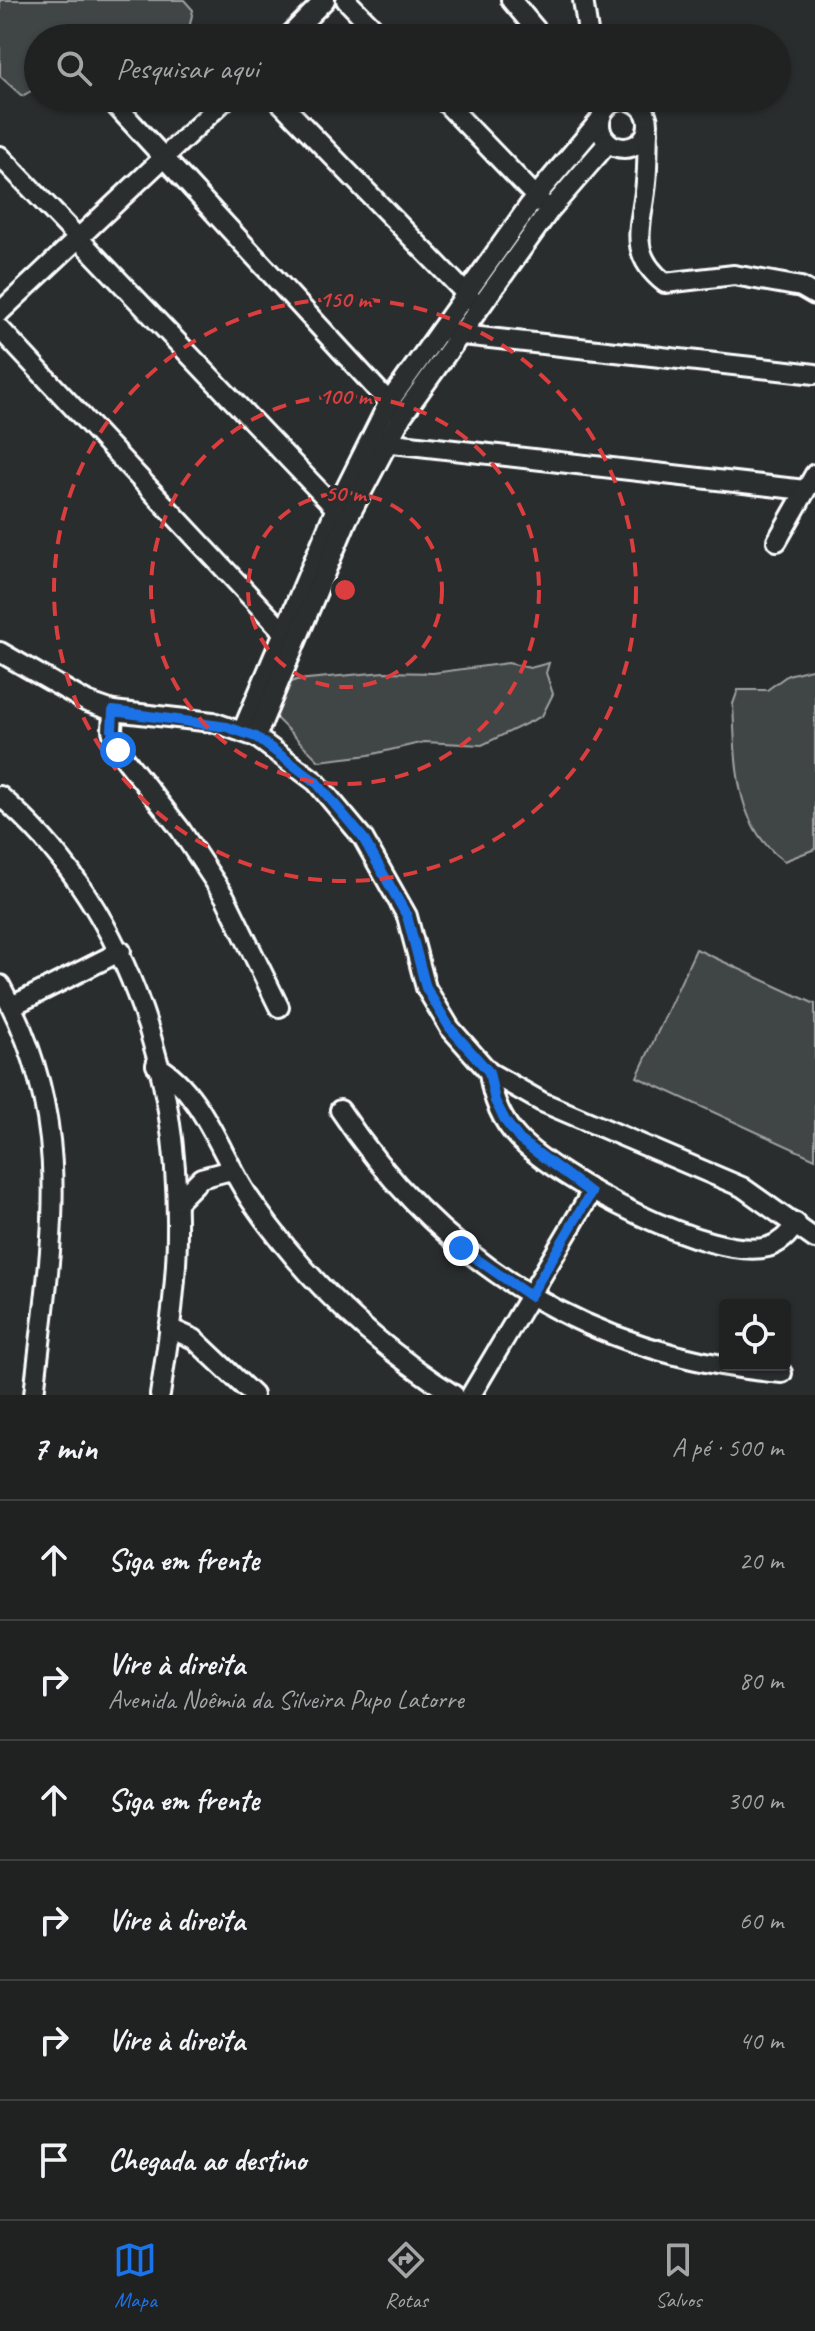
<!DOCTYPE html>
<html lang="pt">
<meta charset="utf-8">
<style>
:root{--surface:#202222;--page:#2d2f2f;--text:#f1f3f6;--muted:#a2a4a5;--line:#3d3f40;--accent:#1a73e8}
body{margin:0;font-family:Caveat,sans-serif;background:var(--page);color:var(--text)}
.controls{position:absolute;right:24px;bottom:24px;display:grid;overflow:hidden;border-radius:8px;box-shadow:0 2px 6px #0004}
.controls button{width:72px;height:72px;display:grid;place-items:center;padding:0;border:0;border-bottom:2px solid var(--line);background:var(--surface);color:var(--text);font:40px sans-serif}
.stop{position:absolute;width:24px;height:24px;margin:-18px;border:6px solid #1a73e8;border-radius:50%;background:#fff}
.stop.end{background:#1a73e8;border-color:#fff;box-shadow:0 2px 8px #0008}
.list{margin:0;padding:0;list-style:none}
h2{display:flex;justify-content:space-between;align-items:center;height:104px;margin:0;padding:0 32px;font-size:34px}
h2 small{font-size:26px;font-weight:400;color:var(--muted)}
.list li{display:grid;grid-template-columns:52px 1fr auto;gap:24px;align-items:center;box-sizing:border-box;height:120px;padding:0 32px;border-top:2px solid var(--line)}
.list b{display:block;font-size:30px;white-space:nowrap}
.list p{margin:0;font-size:26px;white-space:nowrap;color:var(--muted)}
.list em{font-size:26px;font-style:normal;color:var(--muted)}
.icon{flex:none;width:44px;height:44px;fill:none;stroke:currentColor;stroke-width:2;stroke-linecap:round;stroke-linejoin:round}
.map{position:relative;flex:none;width:815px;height:1395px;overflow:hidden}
.search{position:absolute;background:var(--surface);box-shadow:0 2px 6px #0004;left:24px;right:24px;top:24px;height:88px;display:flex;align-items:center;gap:20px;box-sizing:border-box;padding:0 28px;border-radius:44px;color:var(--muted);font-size:30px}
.sheet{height:824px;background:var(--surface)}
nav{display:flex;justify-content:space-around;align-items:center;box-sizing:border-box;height:112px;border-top:2px solid var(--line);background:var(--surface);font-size:22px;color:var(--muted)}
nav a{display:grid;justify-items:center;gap:4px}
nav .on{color:var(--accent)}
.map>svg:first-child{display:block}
</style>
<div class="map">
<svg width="815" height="1395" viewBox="0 0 815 1395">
<rect width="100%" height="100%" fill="#2a2d2e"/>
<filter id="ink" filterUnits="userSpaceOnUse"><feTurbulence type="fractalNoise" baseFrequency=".0125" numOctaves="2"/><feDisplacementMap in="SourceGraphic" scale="16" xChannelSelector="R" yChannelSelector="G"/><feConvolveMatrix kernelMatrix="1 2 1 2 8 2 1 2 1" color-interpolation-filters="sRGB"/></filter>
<g filter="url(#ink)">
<g fill="#414445" stroke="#a0a2a2" stroke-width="2">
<polygon points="0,0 184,0 193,10 188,34 179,38 38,38 38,87 22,96 0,76"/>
<polygon points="508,663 530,668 549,663 546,673 553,694 542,716 482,745 424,742 369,755 319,761 276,718 268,694 296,680 384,672 433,673"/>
<path d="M815,668V849L784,861C733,825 736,760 733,704L738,690H767L788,675Z"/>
<polygon points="696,949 815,1004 815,1159 637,1077"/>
</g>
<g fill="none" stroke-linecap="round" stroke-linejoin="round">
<g stroke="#fff" stroke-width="24">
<g id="minor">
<polyline points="346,0 383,38"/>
<polyline points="511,0 543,38"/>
<polyline points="583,0 589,38"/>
<polyline points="287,38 325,0"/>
<polyline points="109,98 397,411"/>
<polyline points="276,98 475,303"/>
<polyline points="441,98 542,203"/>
<circle cx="624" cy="124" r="24"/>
<path d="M648,132C647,148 648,165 646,182C643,224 625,252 665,283L734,275L801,287L815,295"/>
<polyline points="0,156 343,516"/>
<polyline points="0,312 227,98"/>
<polyline points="0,329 291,640"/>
<polyline points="453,334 815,374"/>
<polyline points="375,441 805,490"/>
<polyline points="777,541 815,474"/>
<polyline points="0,652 87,702 113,711 213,722 256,737 316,782 363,838 407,916 426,988 450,1028 489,1072 542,1102 742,1187 815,1239"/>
<polyline points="113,711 112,730 118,750 180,829 225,897 279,1007"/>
<polyline points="242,732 336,508 389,402 536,196 600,120"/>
<polyline points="256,737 347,520 402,416 549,211 608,143"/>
<path d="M0,796C126,904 179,1070 177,1232C177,1287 168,1341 160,1395"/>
<path d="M0,985C79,1125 50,1245 34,1395"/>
<polyline points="12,1006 121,951"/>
<path d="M156,1065C204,1092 221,1158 252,1202C306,1280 375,1345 454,1395"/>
<path d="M489,1072C492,1097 501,1120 518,1138C558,1180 712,1262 768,1247C781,1243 789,1235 796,1223"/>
<path d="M340,1110C444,1267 594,1357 782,1373"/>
<polyline points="177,1202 201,1178 231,1170"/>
<polyline points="169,1328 194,1339 253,1395"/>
<polyline points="471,1395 591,1193"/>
</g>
</g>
<use href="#minor" stroke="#2a2d2e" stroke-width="18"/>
</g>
</g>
<g fill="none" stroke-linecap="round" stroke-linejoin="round" filter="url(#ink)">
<polyline stroke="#1a73e8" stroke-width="10" points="118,750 112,730 113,711 227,727 256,737 316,782 363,838 407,916 426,988 450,1028 489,1072 495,1101 506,1122 520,1140 591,1193 530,1296 461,1248"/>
</g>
<g fill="none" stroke="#da3e3e" stroke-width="4" stroke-dasharray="14 10">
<circle cx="345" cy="590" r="97"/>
<circle cx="345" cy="590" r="194"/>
<circle cx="345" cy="590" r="291"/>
</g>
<circle cx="345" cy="590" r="12" fill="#da3e3e" stroke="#2a2d2e" stroke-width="4"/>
<g font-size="24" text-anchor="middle" font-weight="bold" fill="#da3e3e" stroke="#2a2d2e" stroke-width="6" stroke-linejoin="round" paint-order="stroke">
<text x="345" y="307">150 m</text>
<text x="345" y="404">100 m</text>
<text x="345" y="501">50 m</text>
</g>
</svg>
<div class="controls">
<button><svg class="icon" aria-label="locate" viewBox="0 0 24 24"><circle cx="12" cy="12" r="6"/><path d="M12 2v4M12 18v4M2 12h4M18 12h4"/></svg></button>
</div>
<div class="stop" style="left:118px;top:750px"></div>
<div class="stop end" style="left:461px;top:1248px"></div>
<div class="search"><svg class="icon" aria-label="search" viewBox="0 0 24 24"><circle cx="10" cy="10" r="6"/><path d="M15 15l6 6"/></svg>Pesquisar aqui</div>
</div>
<section class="sheet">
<h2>7 min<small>A pé · 500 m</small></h2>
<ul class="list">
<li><svg class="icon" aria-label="ahead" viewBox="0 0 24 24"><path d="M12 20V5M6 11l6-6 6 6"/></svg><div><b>Siga em frente</b></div><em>20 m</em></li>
<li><svg class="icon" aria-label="right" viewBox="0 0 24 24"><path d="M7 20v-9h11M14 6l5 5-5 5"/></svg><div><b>Vire à direita</b><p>Avenida Noêmia da Silveira Pupo Latorre</p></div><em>80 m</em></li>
<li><svg class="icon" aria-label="ahead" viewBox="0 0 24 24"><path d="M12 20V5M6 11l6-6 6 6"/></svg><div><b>Siga em frente</b></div><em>300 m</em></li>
<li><svg class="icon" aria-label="right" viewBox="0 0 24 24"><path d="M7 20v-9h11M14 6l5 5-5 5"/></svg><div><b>Vire à direita</b></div><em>60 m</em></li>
<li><svg class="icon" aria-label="right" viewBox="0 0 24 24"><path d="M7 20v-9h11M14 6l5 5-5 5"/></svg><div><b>Vire à direita</b></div><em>40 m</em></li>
<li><svg class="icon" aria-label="arrive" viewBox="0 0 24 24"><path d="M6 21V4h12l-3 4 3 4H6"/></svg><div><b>Chegada ao destino</b></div></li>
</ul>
</section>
<nav>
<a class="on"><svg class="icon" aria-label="map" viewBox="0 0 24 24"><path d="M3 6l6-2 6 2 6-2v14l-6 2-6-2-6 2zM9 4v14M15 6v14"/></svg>Mapa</a>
<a><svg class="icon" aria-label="directions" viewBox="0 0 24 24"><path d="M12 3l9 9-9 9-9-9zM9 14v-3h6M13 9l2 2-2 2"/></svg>Rotas</a>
<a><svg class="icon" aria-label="saved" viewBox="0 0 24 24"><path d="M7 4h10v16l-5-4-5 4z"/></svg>Salvos</a>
</nav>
